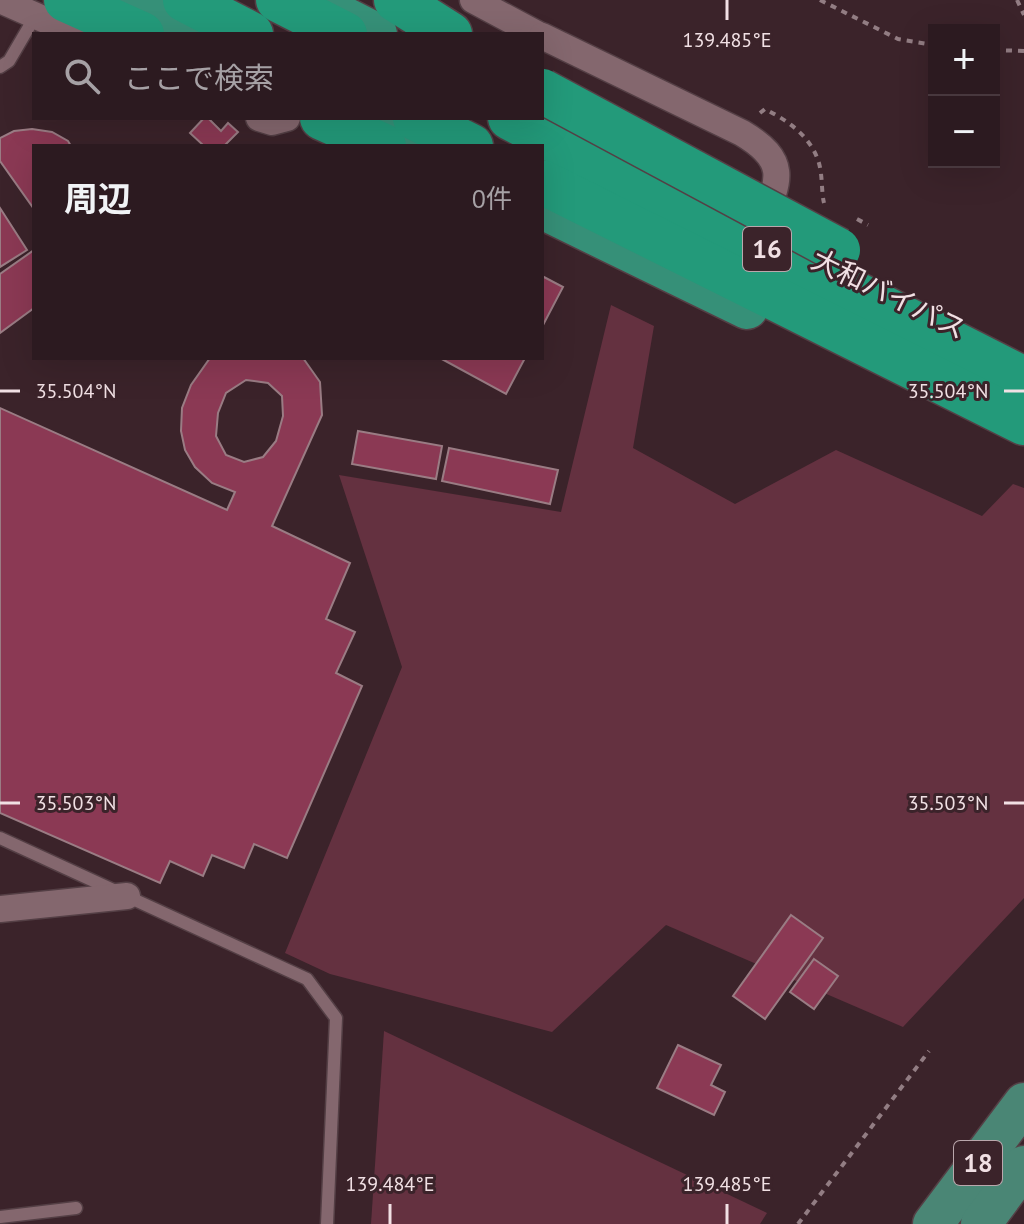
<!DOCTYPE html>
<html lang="ja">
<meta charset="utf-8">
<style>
:root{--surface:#2c1a20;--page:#38272d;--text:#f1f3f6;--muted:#a6a1a5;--line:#48383e}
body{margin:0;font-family:"PT Sans","Noto Sans JP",sans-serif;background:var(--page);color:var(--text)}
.controls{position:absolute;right:24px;top:24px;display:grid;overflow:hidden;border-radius:0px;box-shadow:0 8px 32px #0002}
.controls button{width:72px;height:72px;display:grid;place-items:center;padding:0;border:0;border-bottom:2px solid var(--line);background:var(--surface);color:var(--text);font:40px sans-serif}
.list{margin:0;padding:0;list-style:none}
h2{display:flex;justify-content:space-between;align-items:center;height:104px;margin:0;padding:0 32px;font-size:34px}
h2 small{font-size:26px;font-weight:400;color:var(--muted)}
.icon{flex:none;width:44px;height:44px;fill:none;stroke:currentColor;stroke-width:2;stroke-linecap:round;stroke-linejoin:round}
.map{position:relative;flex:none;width:1024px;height:1224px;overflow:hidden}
.search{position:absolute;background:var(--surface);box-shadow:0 8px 32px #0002;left:32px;top:32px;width:512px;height:88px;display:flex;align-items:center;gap:20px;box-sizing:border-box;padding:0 28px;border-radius:0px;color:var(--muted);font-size:30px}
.panel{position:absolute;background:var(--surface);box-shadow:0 8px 32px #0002;left:32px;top:144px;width:512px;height:216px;border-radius:0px}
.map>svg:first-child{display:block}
</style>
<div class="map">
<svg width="1024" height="1224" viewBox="0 0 1024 1224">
<rect width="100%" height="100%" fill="#3b232a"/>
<g fill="#643140">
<polygon points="611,305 654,326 633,448 735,504 836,450 982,516 1013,484 1024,488 1024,898 903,1027 666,925 552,1032 330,974 285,953 402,667 339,475 561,512"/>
<polygon points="384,1031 767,1213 760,1224 371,1224"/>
</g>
<g fill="#8b3954" stroke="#9a7c84" stroke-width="2" fill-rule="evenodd">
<polygon points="204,118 208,118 221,131 228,123 238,132 224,146 204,146 190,133"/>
<polygon points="32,129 52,132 68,141 71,146 34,146 34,209 0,161 0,138 14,131"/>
<polygon points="0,208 27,250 0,267"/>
<polygon points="34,250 34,308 0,333 0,274"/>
<polygon points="542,276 563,287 542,327"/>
<path d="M210,358H303L320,382L322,415L272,526L350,563L326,619L355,632L336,673L362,686L287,858L254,844L244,868L212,855L203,876L170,861L160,883L0,813V408L227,510L235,492L212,483L195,467L185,450L181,431L182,408L191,385ZM246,380L268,383L282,396L283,416L276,441L263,457L244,462L226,455L216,436L218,413L226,393Z"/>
<polygon points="440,358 525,358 506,394"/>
<polygon points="358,431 442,446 436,479 352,464"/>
<polygon points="449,448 558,470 550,504 442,481"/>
<polygon points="791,915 823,938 765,1019 733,996"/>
<polygon points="814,959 838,976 814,1009 790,992"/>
<polygon points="678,1045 721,1065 711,1085 725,1092 714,1115 657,1088"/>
</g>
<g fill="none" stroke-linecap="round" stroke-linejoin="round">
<g stroke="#543f45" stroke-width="15">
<g id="service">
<polyline points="0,67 9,61 36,15"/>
<polyline points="0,838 307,979 336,1018 327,1224"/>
<polyline points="0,1217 76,1208"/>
</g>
</g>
<g stroke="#543f45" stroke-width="29">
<g id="minor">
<polyline points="0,0 77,34"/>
<polyline points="473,0 537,34"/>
<path d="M542,36L742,133C789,161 780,180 761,224"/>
<polyline points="259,118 272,122 287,118"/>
<polyline points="0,909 127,896"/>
</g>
</g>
<g stroke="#543f45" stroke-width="43">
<g id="primary">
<polyline points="933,1224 1024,1103"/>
<polyline points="981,1224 1024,1166"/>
</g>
</g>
<g stroke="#543f45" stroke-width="45">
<g id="trunk">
<polyline points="129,0 194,34"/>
<polyline points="313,2 376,34"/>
<polyline points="359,118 416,146"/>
<polyline points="542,208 747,308"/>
</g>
</g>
<g stroke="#543f45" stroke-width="47">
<g id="motorway">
<polyline points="66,0 142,34"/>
<polyline points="185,0 251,34"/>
<polyline points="278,0 345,34"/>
<polyline points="396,0 450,34"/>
<polyline points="322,118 384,146"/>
<polyline points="415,118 471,146"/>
<polyline points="510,118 1024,379"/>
<polyline points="542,182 1024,423"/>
</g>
</g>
<g stroke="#927d83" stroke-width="4" stroke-dasharray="6 6" stroke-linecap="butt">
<polyline points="820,0 898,39 934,45"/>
<polyline points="1017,0 1024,15"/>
<polyline points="994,50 1024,51"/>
<path d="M760,113L765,109C788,121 809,135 818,160C823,174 821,191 824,203"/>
<polyline points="857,219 868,225"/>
<polyline points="798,1224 929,1051"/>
</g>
<use href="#service" stroke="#84676e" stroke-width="12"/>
<use href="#minor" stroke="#84676e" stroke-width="26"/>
<use href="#primary" stroke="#4a8675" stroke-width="40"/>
<use href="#trunk" stroke="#369078" stroke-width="42"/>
<use href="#motorway" stroke="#239a7a" stroke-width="44"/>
<g stroke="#543f45" stroke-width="47" stroke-linecap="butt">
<polyline id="motorway-bridge" points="542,91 838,250"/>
</g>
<use href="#motorway-bridge" stroke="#239a7a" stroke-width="44"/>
</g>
<path fill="none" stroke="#f1e0e4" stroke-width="3" d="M727,0V20M0,391H20M1004,391H1024M0,803H20M1004,803H1024M390,1204V1224M727,1204V1224"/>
<g text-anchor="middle" stroke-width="6" stroke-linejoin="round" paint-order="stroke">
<g fill="#3b232a" stroke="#baa7ac" stroke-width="2">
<rect x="743" y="227" width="48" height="44" rx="6"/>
<rect x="954" y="1141" width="48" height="44" rx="6"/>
</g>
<g font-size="26" font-weight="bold" fill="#f1e0e4">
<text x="767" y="258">16</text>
<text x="978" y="1172">18</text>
</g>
<g font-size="28" fill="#f1e0e4" stroke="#3b232a">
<text transform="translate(889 294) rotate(26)" y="10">大和バイパス</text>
</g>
</g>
<g font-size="20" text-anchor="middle" fill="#f1e0e4" stroke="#3b232a" stroke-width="6" stroke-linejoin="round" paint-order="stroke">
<text x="727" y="47">139.485°E</text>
<text x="76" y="398">35.504°N</text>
<text x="948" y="398">35.504°N</text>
<text x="76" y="810">35.503°N</text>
<text x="948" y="810">35.503°N</text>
<text x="390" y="1191">139.484°E</text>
<text x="727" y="1191">139.485°E</text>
</g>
</svg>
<div class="controls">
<button>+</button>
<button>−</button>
</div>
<div class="search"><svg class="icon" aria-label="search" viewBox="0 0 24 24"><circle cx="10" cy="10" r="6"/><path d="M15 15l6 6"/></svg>ここで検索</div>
<section class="panel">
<h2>周辺<small>0件</small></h2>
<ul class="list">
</ul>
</section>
</div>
